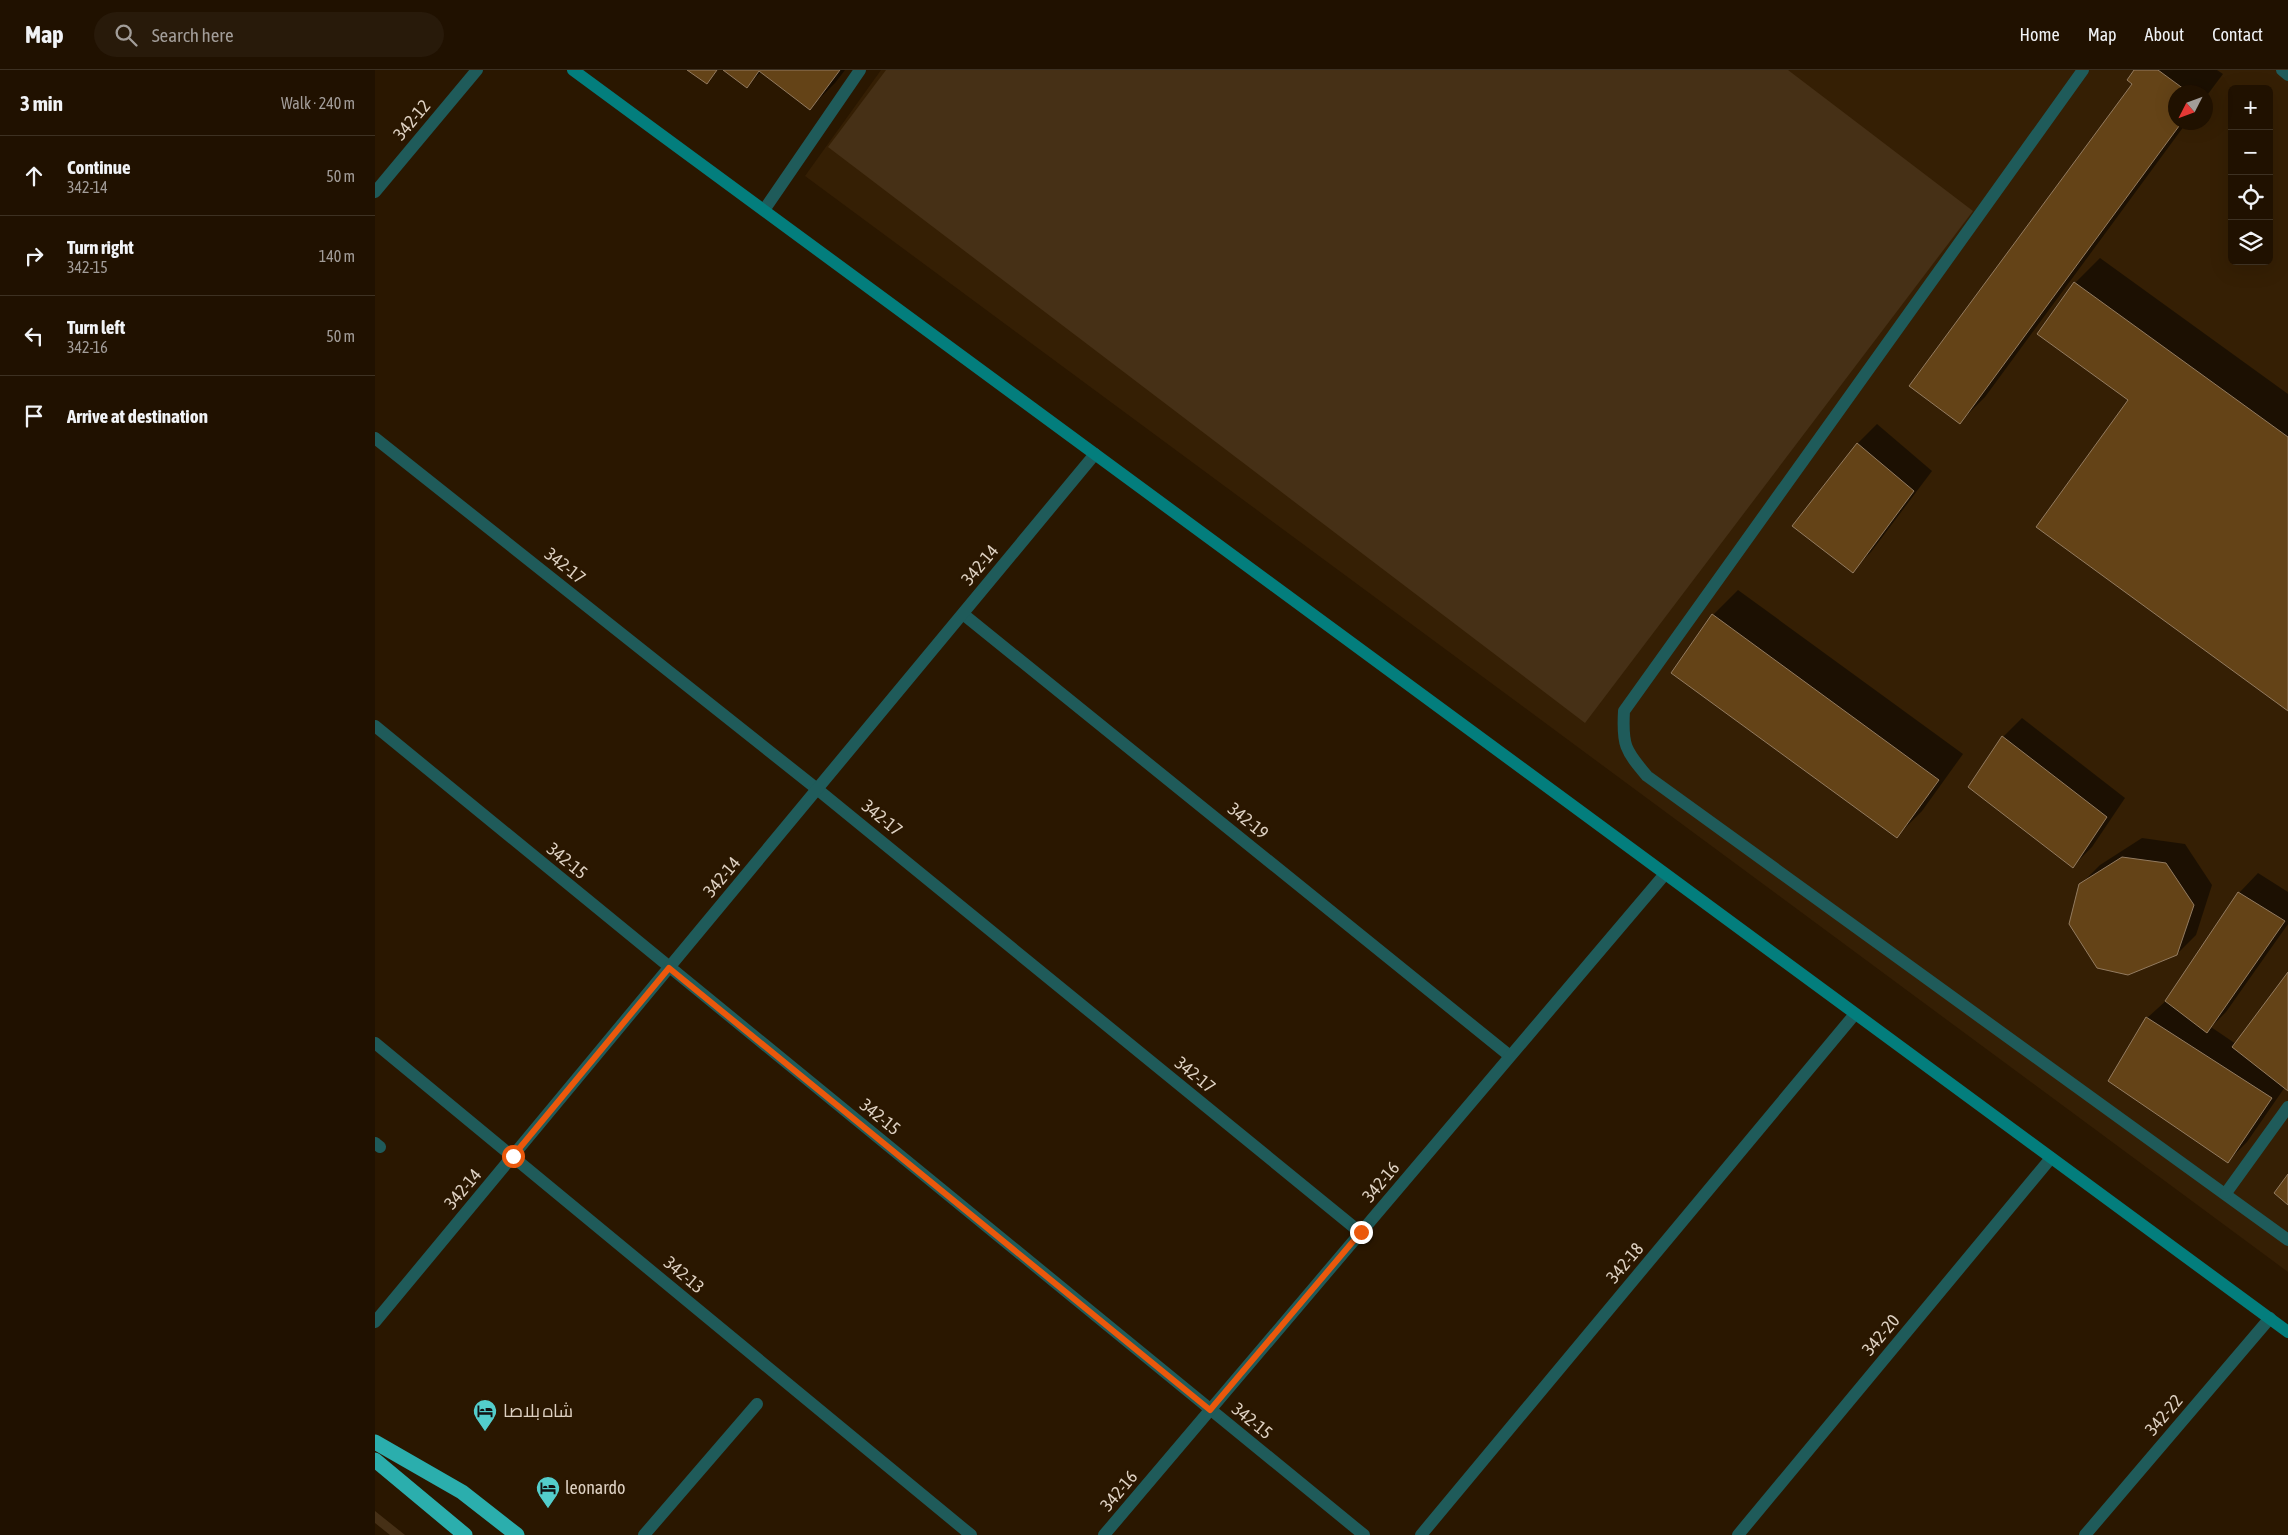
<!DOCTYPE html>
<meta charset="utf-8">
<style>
:root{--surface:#201100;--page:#281a0a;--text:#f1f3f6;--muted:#a29d99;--line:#3d3122}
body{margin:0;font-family:"Asap Condensed",Cairo,sans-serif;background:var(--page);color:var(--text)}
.controls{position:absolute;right:15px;top:15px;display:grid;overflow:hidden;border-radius:8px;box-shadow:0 5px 20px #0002}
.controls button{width:45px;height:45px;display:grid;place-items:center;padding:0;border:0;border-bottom:1px solid var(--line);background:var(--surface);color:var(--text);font:25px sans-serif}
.compass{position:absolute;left:1793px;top:15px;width:45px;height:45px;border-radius:50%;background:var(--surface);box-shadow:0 5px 20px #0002;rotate:228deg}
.stop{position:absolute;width:15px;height:15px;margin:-11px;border:4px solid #ea580c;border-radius:50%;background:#fff}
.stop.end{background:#ea580c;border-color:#fff;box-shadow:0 1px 5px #0008}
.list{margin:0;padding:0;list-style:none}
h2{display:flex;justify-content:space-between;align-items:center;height:65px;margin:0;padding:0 20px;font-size:21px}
h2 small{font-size:16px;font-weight:400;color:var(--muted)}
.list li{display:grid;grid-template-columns:32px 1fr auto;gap:15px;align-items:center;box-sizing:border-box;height:80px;padding:0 20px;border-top:1px solid var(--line)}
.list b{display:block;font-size:19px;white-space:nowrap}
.list p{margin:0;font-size:16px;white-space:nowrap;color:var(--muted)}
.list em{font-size:16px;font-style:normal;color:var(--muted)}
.icon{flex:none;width:28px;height:28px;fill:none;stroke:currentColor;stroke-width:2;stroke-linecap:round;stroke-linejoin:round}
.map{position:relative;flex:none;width:1913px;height:1465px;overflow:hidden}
header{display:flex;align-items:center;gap:30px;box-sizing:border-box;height:70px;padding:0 25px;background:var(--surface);border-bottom:1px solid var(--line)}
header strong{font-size:24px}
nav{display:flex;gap:28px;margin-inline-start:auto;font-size:18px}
.search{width:350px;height:45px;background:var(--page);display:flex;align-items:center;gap:12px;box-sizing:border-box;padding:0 18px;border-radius:28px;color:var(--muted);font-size:19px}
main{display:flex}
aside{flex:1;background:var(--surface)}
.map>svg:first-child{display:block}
</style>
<header>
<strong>Map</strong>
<div class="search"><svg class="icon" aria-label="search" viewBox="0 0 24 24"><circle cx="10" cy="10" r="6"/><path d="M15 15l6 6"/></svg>Search here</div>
<nav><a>Home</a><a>Map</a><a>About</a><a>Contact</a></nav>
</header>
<main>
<aside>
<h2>3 min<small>Walk · 240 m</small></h2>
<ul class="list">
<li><svg class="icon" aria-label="ahead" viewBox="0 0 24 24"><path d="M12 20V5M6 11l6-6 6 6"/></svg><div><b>Continue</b><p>342-14</p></div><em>50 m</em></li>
<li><svg class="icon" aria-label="right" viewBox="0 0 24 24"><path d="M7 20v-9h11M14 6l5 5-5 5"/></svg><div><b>Turn right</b><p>342-15</p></div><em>140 m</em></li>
<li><svg class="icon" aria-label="left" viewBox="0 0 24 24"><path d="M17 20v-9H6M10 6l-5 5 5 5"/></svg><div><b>Turn left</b><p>342-16</p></div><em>50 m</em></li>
<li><svg class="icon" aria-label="arrive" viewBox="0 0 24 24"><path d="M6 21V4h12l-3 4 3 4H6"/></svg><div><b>Arrive at destination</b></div></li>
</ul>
</aside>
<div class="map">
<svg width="1913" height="1465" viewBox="0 0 1913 1465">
<rect width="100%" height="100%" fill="#2a1700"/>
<path fill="#351f04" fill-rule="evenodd" d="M506,0H1913V1202L430,106ZM1857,19H1894V191H1857ZM1800,22H1830V52H1800Z"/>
<g fill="#463016">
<polygon points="511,0 1413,0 1598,141 1210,653 453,77"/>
<polygon points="0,1441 30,1465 15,1465 0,1453"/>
</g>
<g fill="#0007">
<polygon points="350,0 470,0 460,13 435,38 386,2 372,16"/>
<polygon points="1760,0 1842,0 1848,4 1830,28 1830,22 1800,22 1800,52 1812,52 1610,327 1585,352 1758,14"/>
<polygon points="1725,188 1913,324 1913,639 1754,330 1663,264 1700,213"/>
<polygon points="1502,354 1557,401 1496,482 1477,501 1419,455 1483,373"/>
<polygon points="1363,520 1588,684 1547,741 1522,766 1298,602 1338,545"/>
<polygon points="1647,648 1750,728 1717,777 1698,796 1628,667"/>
<polygon points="1767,768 1810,774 1837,815 1821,865 1802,884 1705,815 1725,795"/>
<polygon points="1883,803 1913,822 1913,854 1851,942 1836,957 1861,974 1913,904 1913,1019 1910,1017 1872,1072 1853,1091 1735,1010 1772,948 1793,929 1864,823"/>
</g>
<g fill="#644317" stroke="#937b60">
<polygon points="312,0 342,0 332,14"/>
<polygon points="348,0 465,0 435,40 384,1 372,18"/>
<polygon points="1759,0 1783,0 1813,22 1800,22 1800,52 1807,52 1585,354 1534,316 1757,14 1752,10"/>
<polygon points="1699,212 1913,367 1913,641 1661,457 1753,330 1662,264"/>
<polygon points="1482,373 1539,421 1478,503 1417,456"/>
<polygon points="1337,544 1564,710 1522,768 1296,603"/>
<polygon points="1627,666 1732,747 1698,798 1593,717"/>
<polygon points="1747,787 1791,793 1819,835 1802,885 1753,905 1722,898 1694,854 1704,814"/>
<polygon points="1863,822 1910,851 1832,963 1790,931"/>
<polygon points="1913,902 1913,1021 1857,977"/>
<polygon points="1771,947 1897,1028 1853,1093 1733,1011"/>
<polygon points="1913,1104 1913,1135 1899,1123"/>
</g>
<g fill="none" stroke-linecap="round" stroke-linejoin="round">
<g stroke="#1f5b5a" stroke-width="12">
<path d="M1708,0L1249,641C1247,675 1250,680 1272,706L1913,1170"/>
<polyline points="1907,0 1913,5"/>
<polyline points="389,140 485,0"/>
<polyline points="0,1073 5,1077"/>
<polyline points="1851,1123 1913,1037"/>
<polyline points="269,1465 382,1334"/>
</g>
<g stroke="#1f5b5a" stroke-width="12">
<polyline points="0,122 102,0"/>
<polyline points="0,368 442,719 986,1163"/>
<polyline points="588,544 1135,986"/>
<polyline points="0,656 989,1465"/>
<polyline points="0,973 596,1465"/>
<polyline points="0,1252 720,384"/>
<polyline points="729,1465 1290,804"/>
<polyline points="1046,1465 1480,944"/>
<polyline points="1363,1465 1676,1088"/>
<polyline points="1710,1465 1895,1248"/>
</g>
<polyline stroke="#037e7d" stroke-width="12" points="198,0 1913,1262"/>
<g stroke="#2baead" stroke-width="15">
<polyline points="0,1372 87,1422 142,1465"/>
<polyline points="0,1390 90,1465"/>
</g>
</g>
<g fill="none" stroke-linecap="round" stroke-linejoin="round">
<polyline stroke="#ea580c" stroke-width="6" points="138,1086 294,898 835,1340 986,1162"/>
</g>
<defs>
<g id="hotel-pin" transform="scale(1.25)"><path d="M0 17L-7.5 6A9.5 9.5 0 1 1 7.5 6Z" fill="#53cdcb" stroke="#2a1700"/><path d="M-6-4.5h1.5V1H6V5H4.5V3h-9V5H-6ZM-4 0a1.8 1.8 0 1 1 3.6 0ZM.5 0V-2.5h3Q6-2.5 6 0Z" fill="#111"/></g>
</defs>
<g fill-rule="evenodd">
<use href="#hotel-pin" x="110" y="1341"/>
<use href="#hotel-pin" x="173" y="1418"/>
</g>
<g text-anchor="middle" stroke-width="5" stroke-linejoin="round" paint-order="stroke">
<g font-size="18" fill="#ded1c2" stroke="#2a1700">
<text transform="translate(37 50) rotate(-50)" y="6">342-12</text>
<text transform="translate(605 495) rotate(-50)" y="6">342-14</text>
<text transform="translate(190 496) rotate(38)" y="6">342-17</text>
<text transform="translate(507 748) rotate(39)" y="6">342-17</text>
<text transform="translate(873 751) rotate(39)" y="6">342-19</text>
<text transform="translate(192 791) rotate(39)" y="6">342-15</text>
<text transform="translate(347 807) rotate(-50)" y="6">342-14</text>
<text transform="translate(820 1005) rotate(39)" y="6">342-17</text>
<text transform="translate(505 1047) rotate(39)" y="6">342-15</text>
<text transform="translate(1006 1112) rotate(-50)" y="6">342-16</text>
<text transform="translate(88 1119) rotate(-50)" y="6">342-14</text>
<text transform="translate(1250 1193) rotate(-50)" y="6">342-18</text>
<text transform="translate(309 1205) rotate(40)" y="6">342-13</text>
<text transform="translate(1506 1265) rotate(-50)" y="6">342-20</text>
<text transform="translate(1789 1345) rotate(-50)" y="6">342-22</text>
<text transform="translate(877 1351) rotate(39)" y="6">342-15</text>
<text transform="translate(744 1421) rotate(-50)" y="6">342-16</text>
</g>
<g font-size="18" fill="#ded1c2" stroke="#2a1700" text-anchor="start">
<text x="128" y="1347">شاه بلاصا</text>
<text x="190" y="1424">leonardo</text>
</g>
</g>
</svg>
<div class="controls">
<button>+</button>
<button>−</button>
<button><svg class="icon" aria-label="locate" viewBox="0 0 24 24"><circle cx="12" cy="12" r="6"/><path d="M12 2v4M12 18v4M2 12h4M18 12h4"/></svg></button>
<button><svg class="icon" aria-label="layers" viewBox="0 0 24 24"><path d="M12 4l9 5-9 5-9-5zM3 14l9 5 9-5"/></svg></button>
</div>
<svg class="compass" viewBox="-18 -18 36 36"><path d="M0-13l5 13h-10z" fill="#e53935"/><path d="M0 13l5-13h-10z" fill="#a29d99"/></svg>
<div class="stop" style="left:138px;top:1086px"></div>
<div class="stop end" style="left:986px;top:1162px"></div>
</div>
</main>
